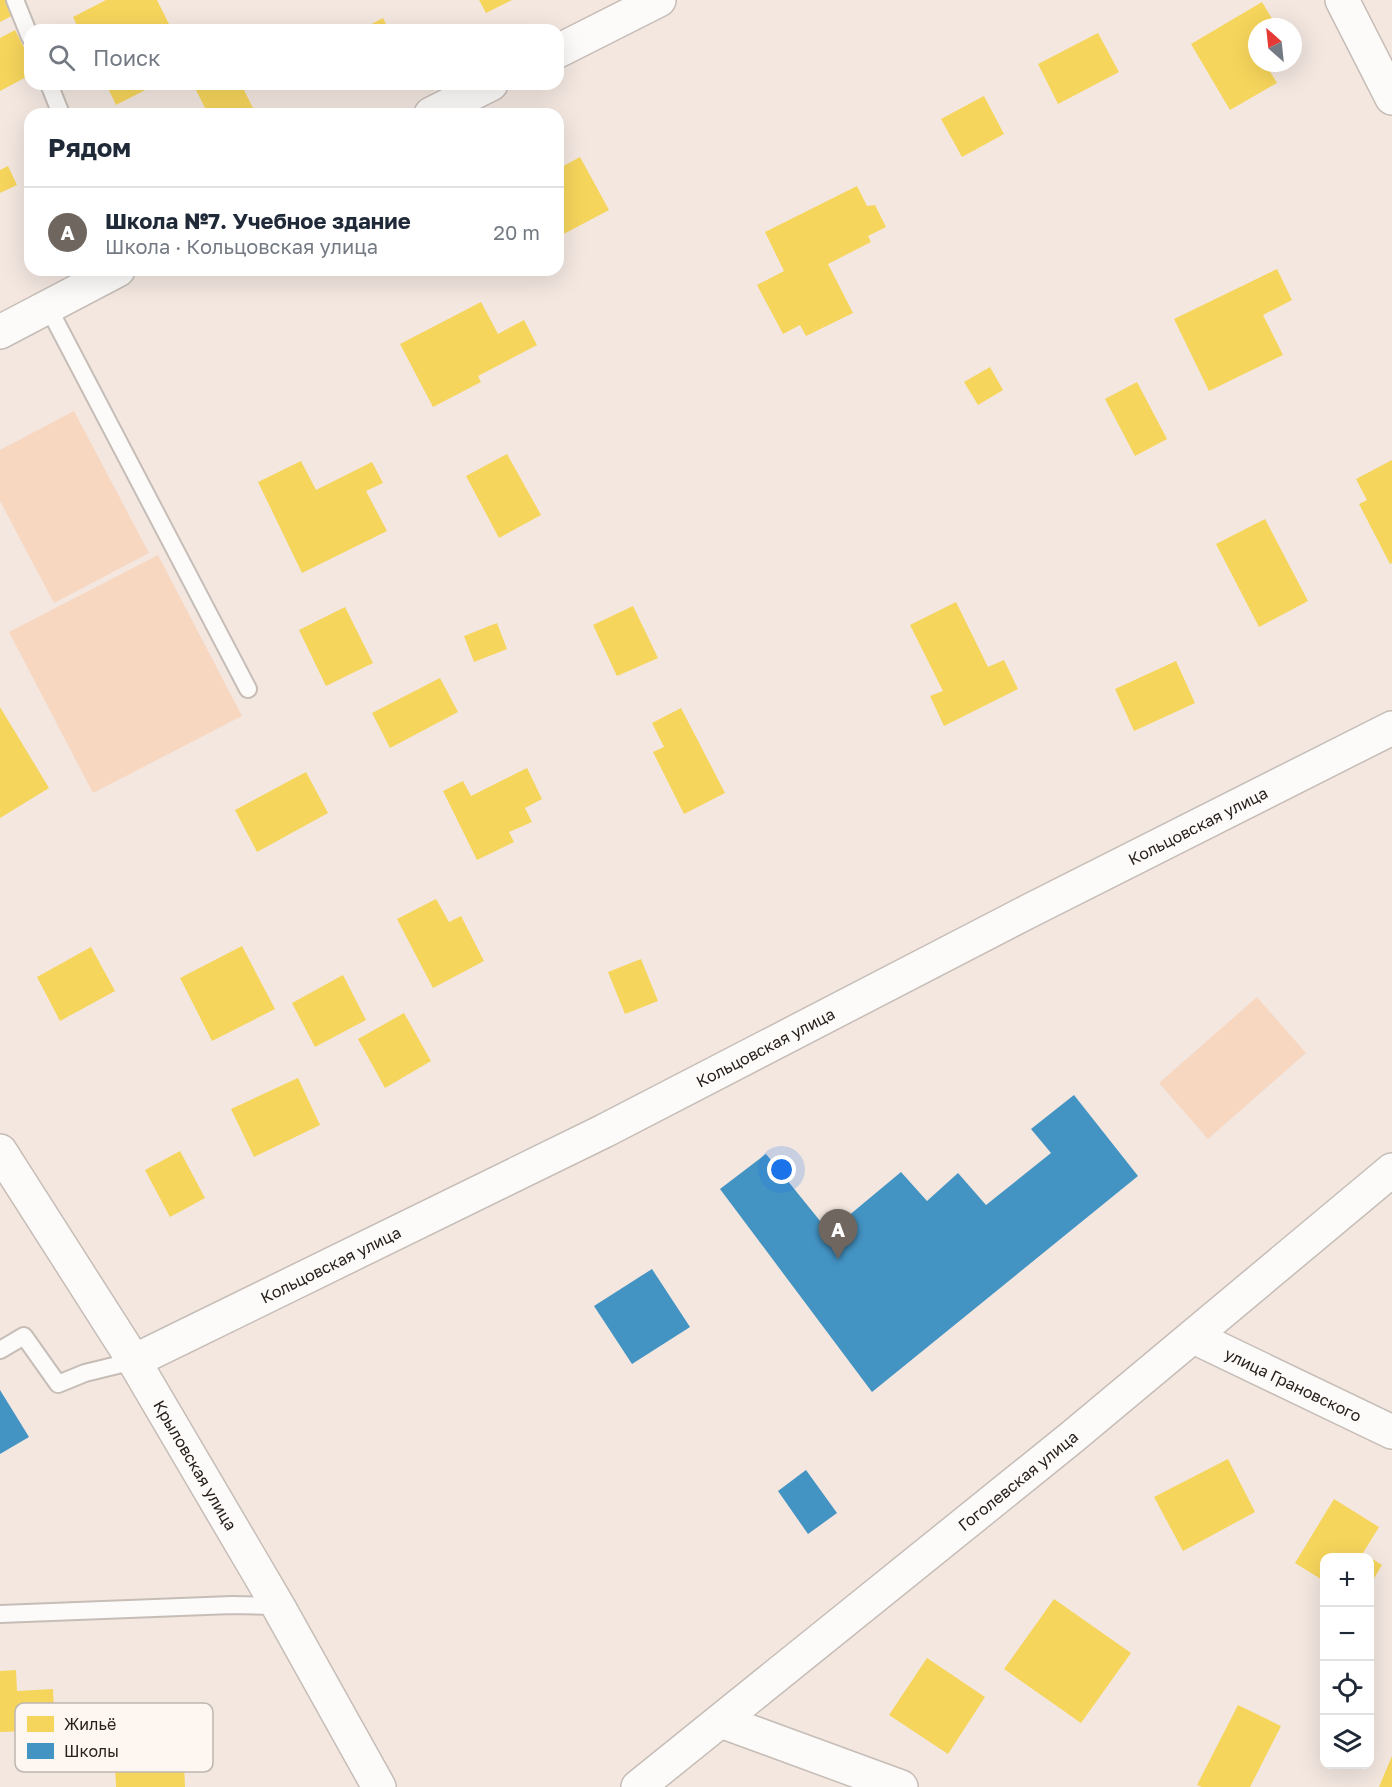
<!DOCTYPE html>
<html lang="ru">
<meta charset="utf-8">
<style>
:root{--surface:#fff;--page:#f6f6f7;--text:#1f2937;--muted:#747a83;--line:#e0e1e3;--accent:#6f6660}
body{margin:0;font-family:"Golos Text",sans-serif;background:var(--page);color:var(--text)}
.controls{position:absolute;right:18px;bottom:18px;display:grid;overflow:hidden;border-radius:12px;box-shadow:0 6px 24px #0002}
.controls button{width:54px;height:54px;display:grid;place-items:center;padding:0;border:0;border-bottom:2px solid var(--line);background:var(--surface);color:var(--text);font:30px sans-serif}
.compass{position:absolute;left:1248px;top:18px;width:54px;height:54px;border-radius:50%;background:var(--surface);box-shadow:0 6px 24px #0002;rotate:333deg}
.you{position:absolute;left:782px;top:1170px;width:21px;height:21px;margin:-15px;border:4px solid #fff;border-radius:50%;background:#1a73e8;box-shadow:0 0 0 9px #1a73e833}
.badge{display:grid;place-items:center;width:39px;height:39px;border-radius:50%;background:var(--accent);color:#fff;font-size:20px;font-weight:700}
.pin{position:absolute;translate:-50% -50px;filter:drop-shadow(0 2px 3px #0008)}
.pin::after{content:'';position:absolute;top:32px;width:21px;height:18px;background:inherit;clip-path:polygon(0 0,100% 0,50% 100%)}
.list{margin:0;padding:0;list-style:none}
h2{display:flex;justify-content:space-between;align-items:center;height:78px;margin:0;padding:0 24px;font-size:26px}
h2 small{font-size:20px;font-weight:400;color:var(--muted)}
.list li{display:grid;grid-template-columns:39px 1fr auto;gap:18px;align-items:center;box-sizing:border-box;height:90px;padding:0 24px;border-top:2px solid var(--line)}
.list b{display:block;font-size:22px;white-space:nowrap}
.list p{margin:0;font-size:20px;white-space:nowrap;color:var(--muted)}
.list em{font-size:20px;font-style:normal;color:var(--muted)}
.icon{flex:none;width:33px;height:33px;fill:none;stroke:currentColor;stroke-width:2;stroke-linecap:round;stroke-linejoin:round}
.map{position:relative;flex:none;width:1392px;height:1787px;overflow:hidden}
.search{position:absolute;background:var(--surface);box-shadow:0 6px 24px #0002;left:24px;top:24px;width:540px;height:66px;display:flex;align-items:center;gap:15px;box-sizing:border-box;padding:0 21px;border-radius:18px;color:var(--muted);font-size:22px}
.panel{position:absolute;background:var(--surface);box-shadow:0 6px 24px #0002;left:24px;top:108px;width:540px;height:168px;border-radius:18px}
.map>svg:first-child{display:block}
</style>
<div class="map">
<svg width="1392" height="1787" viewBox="0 0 1392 1787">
<rect width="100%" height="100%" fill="#f3e7e0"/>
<g fill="#f8d7c1">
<polygon points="74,411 149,553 54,603 0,501 0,450"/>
<polygon points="158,555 242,716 93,793 9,632"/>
<polygon points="1257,997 1306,1053 1208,1139 1159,1083"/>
</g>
<g fill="#f6d55c">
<polygon points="0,0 13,0 19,12 0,22"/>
<polygon points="106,0 157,0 172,30 79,30 73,17"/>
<polygon points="479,0 512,0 486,13"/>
<polygon points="1262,2 1277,27 1257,27 1257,63 1265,63 1277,83 1230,110 1191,44"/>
<polygon points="383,18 389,30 360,30"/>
<polygon points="15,30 30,59 30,75 0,91 0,38"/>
<polygon points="1098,33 1119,72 1058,104 1038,64"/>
<polygon points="106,84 157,84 116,105"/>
<polygon points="193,84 241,84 256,114 208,114"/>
<polygon points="984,96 1004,134 962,157 941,119"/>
<polygon points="580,157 609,210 558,237 558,169"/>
<polygon points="8,166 17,185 0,193 0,170"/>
<polygon points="857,186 867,206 875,205 886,227 868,236 871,242 828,264 853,313 806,336 800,325 783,334 757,285 784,271 765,232"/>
<polygon points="1277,269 1292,300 1263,315 1283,355 1209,391 1174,319"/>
<polygon points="481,302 498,334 524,320 537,345 478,376 481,382 433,407 400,344"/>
<polygon points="990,367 1003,390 978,405 964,382"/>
<polygon points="1137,382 1167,439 1135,456 1105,399"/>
<polygon points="507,454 541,515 499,538 466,476"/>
<polygon points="1392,460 1392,563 1390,564 1359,504 1367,500 1356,479"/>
<polygon points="301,461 316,490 372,462 383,483 366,491 387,531 302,573 258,482"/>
<polygon points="1265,519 1308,601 1259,627 1216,544"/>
<polygon points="956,602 988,667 1004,660 1018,689 944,726 930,696 943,691 910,625"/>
<polygon points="633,606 658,658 617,676 593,625"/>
<polygon points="345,607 373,663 326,686 299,630"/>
<polygon points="497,623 507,649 474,662 464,636"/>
<polygon points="1176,661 1195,703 1134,731 1115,689"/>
<polygon points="440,678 458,712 390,748 372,713"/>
<polygon points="0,707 49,788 0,818"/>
<polygon points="681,708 725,793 684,814 653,752 664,747 652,723"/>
<polygon points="527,768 542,799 525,808 532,822 509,832 514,842 477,860 443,791 463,781 471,796"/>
<polygon points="306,772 328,813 257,852 235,810"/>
<polygon points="436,899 449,922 461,916 484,961 433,988 397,919"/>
<polygon points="242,946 275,1009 212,1041 180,978"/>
<polygon points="91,947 115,991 60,1021 37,977"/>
<polygon points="641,959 658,1001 625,1014 608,972"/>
<polygon points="343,975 366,1020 315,1047 292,1003"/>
<polygon points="404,1013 431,1061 385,1088 358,1039"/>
<polygon points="298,1078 320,1125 254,1157 231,1109"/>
<polygon points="180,1151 205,1198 170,1217 145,1170"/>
<polygon points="1228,1459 1255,1512 1183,1551 1154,1497"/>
<polygon points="1334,1499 1379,1527 1363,1553 1382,1565 1370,1585 1370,1558 1324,1558 1324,1581 1295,1563"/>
<polygon points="1054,1599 1131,1653 1081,1723 1004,1669"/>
<polygon points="927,1658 985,1697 948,1754 889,1715"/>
<polygon points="16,1670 17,1691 53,1689 55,1730 0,1732 0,1671"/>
<polygon points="1238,1705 1281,1726 1250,1787 1202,1787 1197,1785"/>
<polygon points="183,1741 185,1787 116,1787 114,1745"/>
<polygon points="1392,1756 1392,1787 1379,1787"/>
</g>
<g fill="#4393c3">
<polygon points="1074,1095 1138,1176 872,1392 720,1189 766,1154 829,1232 901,1172 927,1201 958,1173 986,1205 1051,1153 1031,1129"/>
<polygon points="652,1269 690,1327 632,1364 594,1306"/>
<polygon points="0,1390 29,1437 0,1454"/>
<polygon points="806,1470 837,1513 808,1534 778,1491"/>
</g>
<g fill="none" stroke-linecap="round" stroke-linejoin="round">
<g stroke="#c6bdb7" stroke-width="20">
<g id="service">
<polyline points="15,0 30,37"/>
<polyline points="49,84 61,114"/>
<polyline points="48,307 248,689"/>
<polyline points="0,1350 24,1336 58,1384 85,1373 134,1361"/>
<polyline points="0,1614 232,1605 278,1606"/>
</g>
</g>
<g stroke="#c6bdb7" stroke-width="36">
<g id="minor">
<polyline points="1342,0 1392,98"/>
<polyline points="558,51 659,0"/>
<polyline points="431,114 491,84"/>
<polyline points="0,332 118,270"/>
<path id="s1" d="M1194,1337L1392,1432"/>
<path id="s2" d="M134,1361L604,1131L1029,911L1392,728"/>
<polyline points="721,1721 901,1787"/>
</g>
</g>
<g stroke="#c6bdb7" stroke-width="36">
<g id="tertiary">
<path id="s3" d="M0,1151L134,1361L278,1606L379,1787"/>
<path id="s4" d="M638,1787L1071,1438L1392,1170"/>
</g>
</g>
<use href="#service" stroke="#fdfbfa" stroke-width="16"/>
<use href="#minor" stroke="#fdfbfa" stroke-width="33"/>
<use href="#tertiary" stroke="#fdfbfa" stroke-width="33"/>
</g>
<g text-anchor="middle" stroke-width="6" stroke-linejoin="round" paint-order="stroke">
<g font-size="16" fill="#28201b" stroke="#fef6f0">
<text dy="6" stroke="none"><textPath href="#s2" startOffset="1191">Кольцовская улица</textPath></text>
<text dy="6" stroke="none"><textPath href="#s2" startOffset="705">Кольцовская улица</textPath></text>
<text dy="6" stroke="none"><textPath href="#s2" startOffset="219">Кольцовская улица</textPath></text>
<text dy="6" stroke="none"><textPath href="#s1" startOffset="110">улица Грановского</textPath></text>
<text dy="6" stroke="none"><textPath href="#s3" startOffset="370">Крыловская улица</textPath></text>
<text dy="6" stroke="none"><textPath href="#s4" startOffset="488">Гоголевская улица</textPath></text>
</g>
</g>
<rect x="15" y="1703" width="198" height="69" rx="9" fill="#fef6f0" stroke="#beb6b0" stroke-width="1.5"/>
<rect x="27" y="1716" width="27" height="16" fill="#f6d55c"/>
<rect x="27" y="1743" width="27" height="16" fill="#4393c3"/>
<g font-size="16" fill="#28201b">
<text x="64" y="1730">Жильё</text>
<text x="64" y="1757">Школы</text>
</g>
</svg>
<div class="controls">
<button>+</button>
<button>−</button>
<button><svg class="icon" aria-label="locate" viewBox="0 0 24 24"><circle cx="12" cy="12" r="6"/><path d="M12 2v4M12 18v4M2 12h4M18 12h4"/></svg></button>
<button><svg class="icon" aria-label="layers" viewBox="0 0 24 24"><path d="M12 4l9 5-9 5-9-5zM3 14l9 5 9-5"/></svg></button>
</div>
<svg class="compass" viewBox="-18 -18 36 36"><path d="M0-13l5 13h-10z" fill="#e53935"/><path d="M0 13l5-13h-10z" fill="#747a83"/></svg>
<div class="you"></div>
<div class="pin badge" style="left:838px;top:1259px">A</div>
<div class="search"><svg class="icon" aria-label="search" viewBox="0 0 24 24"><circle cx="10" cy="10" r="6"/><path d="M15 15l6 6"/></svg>Поиск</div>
<section class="panel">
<h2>Рядом<small></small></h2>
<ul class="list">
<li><span class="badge">A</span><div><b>Школа №7. Учебное здание</b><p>Школа · Кольцовская улица</p></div><em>20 m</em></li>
</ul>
</section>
</div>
